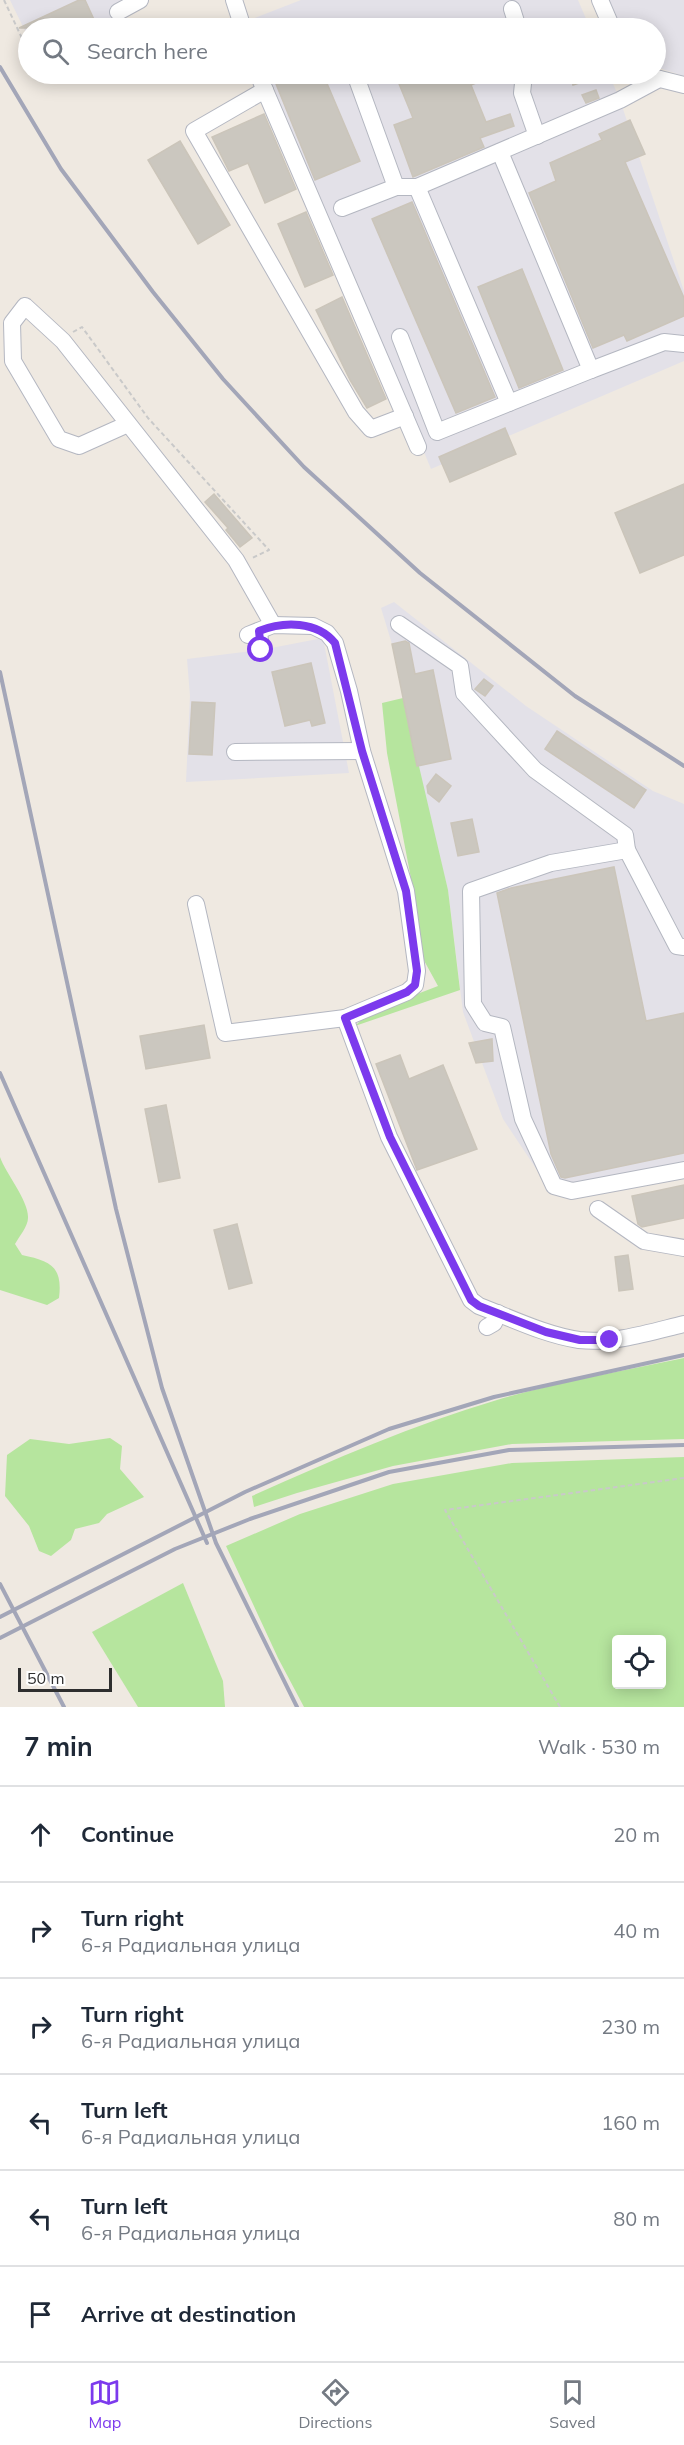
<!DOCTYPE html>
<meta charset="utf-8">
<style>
:root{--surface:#fff;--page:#f2f2f3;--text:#1f2937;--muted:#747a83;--line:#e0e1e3;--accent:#7c3aed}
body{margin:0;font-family:Mulish,sans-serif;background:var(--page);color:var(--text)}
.controls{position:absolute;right:18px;bottom:18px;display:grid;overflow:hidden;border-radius:6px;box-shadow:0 3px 15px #0003}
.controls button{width:54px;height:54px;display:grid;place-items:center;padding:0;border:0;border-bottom:2px solid var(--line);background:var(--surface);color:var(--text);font:30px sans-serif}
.scale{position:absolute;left:18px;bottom:15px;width:94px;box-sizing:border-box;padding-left:6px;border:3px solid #2e2e2e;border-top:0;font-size:16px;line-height:21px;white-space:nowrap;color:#2e2e2e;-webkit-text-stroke:4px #fff;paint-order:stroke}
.stop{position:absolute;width:18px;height:18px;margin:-14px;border:4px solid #7c3aed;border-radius:50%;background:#fff}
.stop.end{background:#7c3aed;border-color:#fff;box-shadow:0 2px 6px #0008}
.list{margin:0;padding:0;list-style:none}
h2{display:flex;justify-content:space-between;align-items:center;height:78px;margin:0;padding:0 24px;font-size:26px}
h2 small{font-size:20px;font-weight:400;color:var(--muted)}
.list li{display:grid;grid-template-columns:39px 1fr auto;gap:18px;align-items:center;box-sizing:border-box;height:96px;padding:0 24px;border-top:2px solid var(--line)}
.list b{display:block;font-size:22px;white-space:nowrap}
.list p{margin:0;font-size:20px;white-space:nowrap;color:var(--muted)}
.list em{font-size:20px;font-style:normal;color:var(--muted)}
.icon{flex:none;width:33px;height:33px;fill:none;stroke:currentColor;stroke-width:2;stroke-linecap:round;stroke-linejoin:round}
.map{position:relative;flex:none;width:684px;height:1707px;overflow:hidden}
.search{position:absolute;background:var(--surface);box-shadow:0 3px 15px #0003;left:18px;right:18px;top:18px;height:66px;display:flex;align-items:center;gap:15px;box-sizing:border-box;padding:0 21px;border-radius:33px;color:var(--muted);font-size:22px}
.sheet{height:654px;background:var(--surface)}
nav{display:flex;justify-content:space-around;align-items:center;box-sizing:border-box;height:84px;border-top:2px solid var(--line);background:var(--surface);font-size:16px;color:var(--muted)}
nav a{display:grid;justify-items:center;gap:3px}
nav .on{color:var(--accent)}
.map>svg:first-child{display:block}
</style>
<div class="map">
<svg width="684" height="1707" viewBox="0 0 684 1707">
<rect width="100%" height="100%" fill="#efe9e1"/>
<g fill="#e3e1e8">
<polygon points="10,0 125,0 116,5 122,24 113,28 28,28 28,37"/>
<polygon points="301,0 578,0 590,28 250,28 247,21"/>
<polygon points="607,0 684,0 684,76 656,67 656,28 619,28"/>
<polygon points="268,74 609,74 620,100 684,291 684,361 431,469"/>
<polygon points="394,602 526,706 653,791 684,804 684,1176 547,1185 503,1119 463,1012 448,890 417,766 392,644 381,608"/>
<polygon points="323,638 349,773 186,782 190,696 187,659 261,650"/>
</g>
<g fill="#b6e59e" fill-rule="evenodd">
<polygon points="403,698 448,890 460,990 355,1026 368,1013 438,986 421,955 414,894 387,753 382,703"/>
<path d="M0,1157C6,1174 29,1201 28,1218C28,1226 19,1237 15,1244L22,1255C50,1261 63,1266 59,1298L47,1305L0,1290Z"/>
<path d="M684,1358V1439L512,1444L393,1466L297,1493L254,1507L252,1496C332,1460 413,1425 497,1400C558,1382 622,1371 684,1358Z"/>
<polygon points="110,1438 122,1446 120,1469 144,1497 107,1514 99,1523 75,1529 71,1540 51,1556 39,1551 29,1526 5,1496 7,1455 30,1439 69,1444"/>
<path d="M684,1457V1707H304L278,1658L226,1546L300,1514L393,1484L512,1463ZM616,1640H662V1684H616Z"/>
<polygon points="183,1583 223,1681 225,1707 138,1707 92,1632"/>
</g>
<g fill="#cbc7bf" stroke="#cbc5ba" stroke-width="1.5">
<polygon points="79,0 85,0 96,24 88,28 19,28"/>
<polygon points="272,74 323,74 360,161 315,180"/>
<polygon points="395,74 498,74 471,85 486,122 510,114 514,126 480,138 484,147 413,177 394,125 413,118"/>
<polygon points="570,74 601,74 601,76 573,85"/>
<polygon points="596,90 599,98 586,103 582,95"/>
<polygon points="264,114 296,189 265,203 248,163 229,171 212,137"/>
<polygon points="630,120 645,154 625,162 684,298 684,316 627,341 624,335 593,348 529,193 556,181 550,163 602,140 599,134"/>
<polygon points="180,141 230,225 198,244 148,160"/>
<polygon points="412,202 495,397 456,413 372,219"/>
<polygon points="306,212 333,275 305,287 278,224"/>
<polygon points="522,269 563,370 519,388 478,287"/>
<polygon points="342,297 386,399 367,408 350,380 316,310"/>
<polygon points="505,428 516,454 450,482 439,457"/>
<polygon points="684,484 684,555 640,573 615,513"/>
<polygon points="214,494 252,538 240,547 226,530 228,528 205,502"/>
<polygon points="405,641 409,643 415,674 433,670 451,759 417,766 392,644"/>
<polygon points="311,663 325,723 312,726 310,720 285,726 272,672"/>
<polygon points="484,679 493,686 485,696 475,689"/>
<polygon points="192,702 215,703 212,755 189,754"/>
<polygon points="557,731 646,790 634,808 545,749"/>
<polygon points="436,774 451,786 439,802 428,793 427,786"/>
<polygon points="472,819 479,852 458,856 451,823"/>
<polygon points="614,867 646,1021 684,1013 684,1153 565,1178 561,1177 551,1154 497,893 511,888"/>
<polygon points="204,1025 210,1058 146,1069 140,1036"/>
<polygon points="492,1039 493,1061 476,1063 469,1043"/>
<polygon points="400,1055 409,1079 443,1065 477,1149 417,1170 376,1064"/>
<polygon points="166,1105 180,1178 159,1182 145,1109"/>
<polygon points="684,1185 684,1218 642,1227 638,1224 632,1196"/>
<polygon points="237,1224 252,1283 229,1289 214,1230"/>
<polygon points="628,1255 633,1289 619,1291 615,1257"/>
</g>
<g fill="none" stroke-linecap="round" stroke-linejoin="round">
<g stroke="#b4b7c1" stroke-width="18">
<g id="minor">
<polyline points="234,0 243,28"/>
<polyline points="600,0 612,28"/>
<polyline points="512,9 518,28"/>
<polyline points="118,12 140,0"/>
<polyline points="258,74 418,447"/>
<polyline points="355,74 396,187 417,187 620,100 659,79"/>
<polyline points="524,74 522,93 537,136"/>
<polyline points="640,74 684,85"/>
<polyline points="265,90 194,131 356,412 371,429 405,416"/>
<polyline points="500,152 591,370 664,342 684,344"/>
<polyline points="417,187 509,403"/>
<polyline points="342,208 396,187"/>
<polyline points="400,337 437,432 591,370"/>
<polyline points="128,424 79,446 59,439 13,361 12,323 25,306 63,341 236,560 273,625"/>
<polyline points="399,624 460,666 464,693 535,770 625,835 627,850"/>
<polyline points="259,631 261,650"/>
<path d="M248,635L273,625L313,626L327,633L335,643L349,691L362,751L406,891L417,971L415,985L407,992L345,1018L389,1137L471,1300L479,1306C511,1318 545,1335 579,1340C614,1344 651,1332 684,1324"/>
<polyline points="235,752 362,751"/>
<polyline points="196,904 225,1033 345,1018"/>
<polyline points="684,947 677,946 627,850 551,863 471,891 473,1004 485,1023 502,1027 523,1119 554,1186 572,1191 684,1170"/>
<polyline points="598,1209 644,1241 684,1248"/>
<polyline points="487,1327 494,1323 498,1313"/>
</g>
</g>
<g stroke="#c9c9c9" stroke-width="2" stroke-dasharray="4.5 3" stroke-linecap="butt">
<polyline points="4,0 28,51"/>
<polyline points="123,28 128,25 128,21"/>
<polyline points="73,332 82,327 148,418 269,550 252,558"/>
<polyline points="560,1707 445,1510 684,1478"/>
</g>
<use href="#minor" stroke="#fff" stroke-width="16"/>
<g stroke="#a3a6b8" stroke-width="4">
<polyline points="0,67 61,169 153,292 223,379 304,467 420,573 575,696 684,766"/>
<polyline points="0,672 116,1209 162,1388 216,1543 297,1707"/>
<polyline points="0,1073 207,1543"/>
<polyline points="0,1584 64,1707"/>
<polyline points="0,1617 245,1492 389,1429 494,1397 684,1355"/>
<polyline points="0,1638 175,1549 250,1519 389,1472 509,1450 684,1445"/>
</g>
</g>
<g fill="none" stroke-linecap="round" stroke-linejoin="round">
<path stroke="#7c3aed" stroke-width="8" d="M261,650L259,631C284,621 317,621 335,643L362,751L406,891L417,971L415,985L407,992L345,1018L390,1137L471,1300L479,1306L546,1332L580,1340H610"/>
</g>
</svg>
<div class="controls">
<button><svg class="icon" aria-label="locate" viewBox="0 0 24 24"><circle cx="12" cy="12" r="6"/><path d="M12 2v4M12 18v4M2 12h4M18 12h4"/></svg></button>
</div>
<div class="scale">50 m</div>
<div class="stop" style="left:261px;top:650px"></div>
<div class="stop end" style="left:610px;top:1340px"></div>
<div class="search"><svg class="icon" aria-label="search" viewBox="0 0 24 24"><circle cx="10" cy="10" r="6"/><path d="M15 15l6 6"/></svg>Search here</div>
</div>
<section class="sheet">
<h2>7 min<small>Walk · 530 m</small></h2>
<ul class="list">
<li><svg class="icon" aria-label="ahead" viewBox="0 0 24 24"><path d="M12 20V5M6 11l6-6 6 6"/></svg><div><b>Continue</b></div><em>20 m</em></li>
<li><svg class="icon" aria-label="right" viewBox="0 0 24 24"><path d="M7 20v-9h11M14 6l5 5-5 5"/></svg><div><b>Turn right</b><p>6-я Радиальная улица</p></div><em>40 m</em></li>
<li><svg class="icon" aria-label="right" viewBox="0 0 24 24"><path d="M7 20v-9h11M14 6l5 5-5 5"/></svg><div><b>Turn right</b><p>6-я Радиальная улица</p></div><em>230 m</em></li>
<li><svg class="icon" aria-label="left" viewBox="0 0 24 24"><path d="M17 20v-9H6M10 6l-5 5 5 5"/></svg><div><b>Turn left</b><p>6-я Радиальная улица</p></div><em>160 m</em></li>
<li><svg class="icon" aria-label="left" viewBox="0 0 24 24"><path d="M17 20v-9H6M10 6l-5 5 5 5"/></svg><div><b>Turn left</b><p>6-я Радиальная улица</p></div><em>80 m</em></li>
<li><svg class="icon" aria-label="arrive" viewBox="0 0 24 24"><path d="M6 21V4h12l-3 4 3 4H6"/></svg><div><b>Arrive at destination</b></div></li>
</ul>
</section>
<nav>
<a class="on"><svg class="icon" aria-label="map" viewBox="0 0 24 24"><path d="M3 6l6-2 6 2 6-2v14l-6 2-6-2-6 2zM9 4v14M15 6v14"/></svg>Map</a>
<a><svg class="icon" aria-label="directions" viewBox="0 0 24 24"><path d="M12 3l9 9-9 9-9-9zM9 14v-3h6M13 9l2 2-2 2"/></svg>Directions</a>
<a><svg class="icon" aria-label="saved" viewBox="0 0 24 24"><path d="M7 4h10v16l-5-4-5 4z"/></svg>Saved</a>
</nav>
